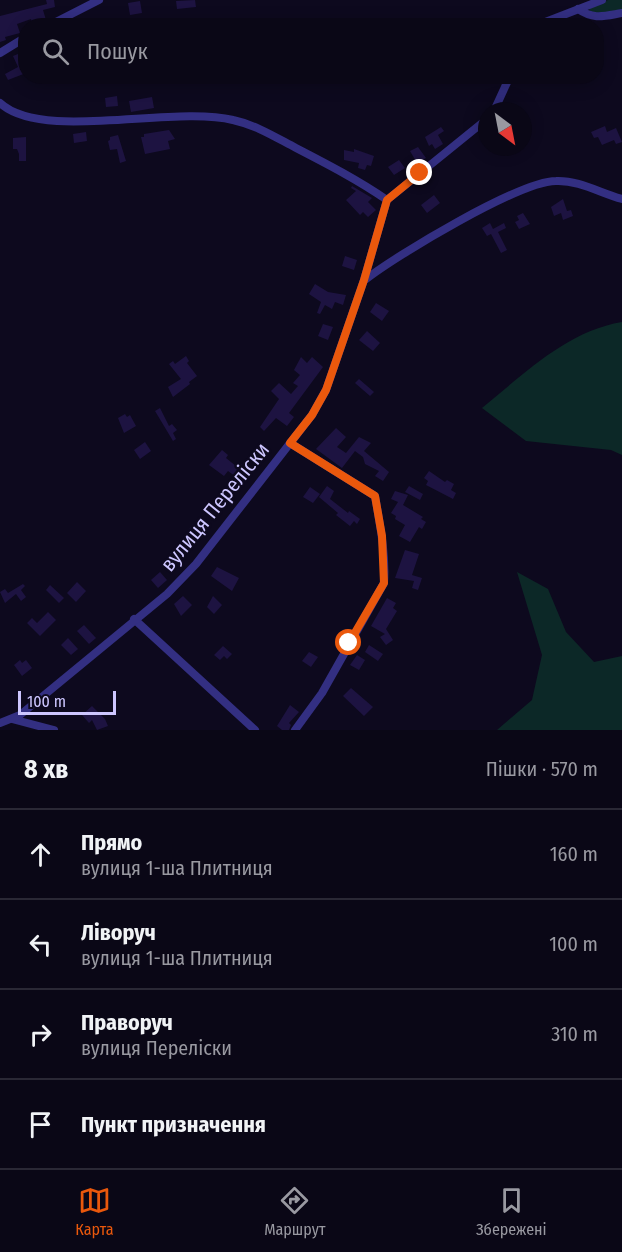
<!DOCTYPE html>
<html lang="uk">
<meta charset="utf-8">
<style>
:root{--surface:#0a0716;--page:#13101f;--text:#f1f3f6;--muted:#9999a1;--line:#2a2835;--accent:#ea580c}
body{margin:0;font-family:"Fira Sans Condensed",sans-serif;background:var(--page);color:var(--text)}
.compass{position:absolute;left:478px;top:102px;width:54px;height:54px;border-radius:50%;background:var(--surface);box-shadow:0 3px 15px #0003;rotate:148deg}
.scale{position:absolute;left:18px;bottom:15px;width:98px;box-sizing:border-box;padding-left:6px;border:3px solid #cdc6ff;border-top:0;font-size:16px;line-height:21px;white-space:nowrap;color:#cdc6ff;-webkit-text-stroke:4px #0d091e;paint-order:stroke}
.stop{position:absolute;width:18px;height:18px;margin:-14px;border:4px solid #ea580c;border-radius:50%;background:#fff}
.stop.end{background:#ea580c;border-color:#fff;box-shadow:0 2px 6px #0008}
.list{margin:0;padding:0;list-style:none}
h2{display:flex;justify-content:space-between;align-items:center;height:78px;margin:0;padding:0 24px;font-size:26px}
h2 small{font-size:20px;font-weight:400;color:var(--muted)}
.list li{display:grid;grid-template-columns:39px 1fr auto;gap:18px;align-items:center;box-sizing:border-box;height:90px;padding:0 24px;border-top:2px solid var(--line)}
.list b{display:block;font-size:22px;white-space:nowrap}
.list p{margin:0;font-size:20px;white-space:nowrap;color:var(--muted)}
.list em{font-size:20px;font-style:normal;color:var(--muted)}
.icon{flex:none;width:33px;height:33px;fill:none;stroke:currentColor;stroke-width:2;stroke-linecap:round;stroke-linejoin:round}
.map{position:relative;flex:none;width:622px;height:730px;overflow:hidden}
.search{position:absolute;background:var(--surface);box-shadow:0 3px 15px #0003;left:18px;right:18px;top:18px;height:66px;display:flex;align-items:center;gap:15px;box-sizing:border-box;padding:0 21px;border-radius:24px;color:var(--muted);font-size:22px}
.sheet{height:438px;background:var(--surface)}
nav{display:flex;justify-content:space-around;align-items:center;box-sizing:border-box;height:84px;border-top:2px solid var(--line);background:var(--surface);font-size:16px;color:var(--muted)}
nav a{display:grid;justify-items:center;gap:3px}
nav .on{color:var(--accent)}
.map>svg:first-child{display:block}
</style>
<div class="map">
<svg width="622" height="730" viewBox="0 0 622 730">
<rect width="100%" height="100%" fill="#0d091e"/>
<g fill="#0c2827">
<polygon points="608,0 622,0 622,9 599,16 589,10 591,7"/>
<path d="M622,322V455L611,450L526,441L482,408C524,374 567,331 622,322Z"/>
<polygon points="517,572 548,589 566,632 594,662 622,656 622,730 497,730 532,700 542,655"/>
</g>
<g fill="#1d1341">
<polygon points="46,0 54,0 55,7 43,10 46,20 42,25 33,26 31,19 17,24 20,33 5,37 6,40 0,42 0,16 47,4"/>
<polygon points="195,0 196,7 177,9 176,1"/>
<polygon points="140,1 142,13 130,15 128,3"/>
<polygon points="23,52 26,73 8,80 5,74 18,67 13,56"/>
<polygon points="117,96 118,106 106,107 105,98"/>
<polygon points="152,97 154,108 131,112 129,101"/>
<polygon points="605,126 607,132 616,128 622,142 616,144 614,140 602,145 598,137 594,138 591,132"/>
<polygon points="441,127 444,131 438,135 443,144 435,149 432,144 429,146 425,137"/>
<polygon points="169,130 175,139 168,141 170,149 145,154 141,137 144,137 144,134"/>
<polygon points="86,132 87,141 74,143 73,134"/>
<polygon points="118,135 126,161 120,163 117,149 110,150 108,141 110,140 110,137"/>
<polygon points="26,137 26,161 19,161 19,154 17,149 13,149 13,138"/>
<polygon points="418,147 426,158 417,163 410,151"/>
<polygon points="354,149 374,156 371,166 367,165 365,170 358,168 359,163 344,160 344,150 354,152"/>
<polygon points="399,160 405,168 394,175 388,167"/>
<polygon points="352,186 372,198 368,202 376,210 368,217 363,212 360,215 346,200 356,191 351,188"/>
<polygon points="434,195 440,203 427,213 421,205"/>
<polygon points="563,199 567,211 571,210 573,216 563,220 561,213 554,216 551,207"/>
<polygon points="523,213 530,224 519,229 515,222 519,220 517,216"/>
<polygon points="490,223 493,229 504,223 506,228 498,232 507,250 501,253 491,234 487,236 482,228"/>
<polygon points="345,256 357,260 354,270 342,266"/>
<polygon points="315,284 328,292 346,295 343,305 335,302 332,309 325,305 320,314 317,313 321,302 309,294"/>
<polygon points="376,303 389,311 382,321 370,312"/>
<polygon points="323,324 333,327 328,340 318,336"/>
<polygon points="367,331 380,343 373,351 359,340"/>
<polygon points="186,356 189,361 187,363 197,376 189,382 190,384 173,397 168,387 181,379 169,364 173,361 175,364"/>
<polygon points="301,357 307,363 312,357 323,367 289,413 294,417 287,426 276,418 264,431 260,427 279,399 271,391 279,383 291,394 298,386 293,383 300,375 294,370"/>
<polygon points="359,379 374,392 370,396 355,383"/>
<polygon points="160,408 169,426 172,424 177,430 173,433 176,439 173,441 155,411"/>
<polygon points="125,414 127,417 130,415 136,426 124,433 118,418"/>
<polygon points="336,428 346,437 337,447 346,453 359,437 371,443 364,451 389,472 383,481 375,476 379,471 365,464 363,457 355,451 342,468 316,449"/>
<polygon points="145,442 151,451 140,459 134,450"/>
<polygon points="222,450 228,455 226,458 237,467 240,463 252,472 243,482 228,471 224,476 209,465"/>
<polygon points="429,471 445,482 447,480 454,484 451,490 456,493 453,499 426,485 428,481 424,478"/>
<polygon points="327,486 334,491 330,499 348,513 349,511 360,519 357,524 354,521 350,526 336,515 338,513 319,497"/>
<polygon points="409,486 423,494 420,500 405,492"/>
<polygon points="310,487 320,494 313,503 303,497"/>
<polygon points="395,491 408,495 403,505 423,517 421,519 426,522 422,529 419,527 410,542 399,536 405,525 395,519 396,516 391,513 398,502 391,499"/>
<polygon points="218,496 226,502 217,513 210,507"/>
<polygon points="193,524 201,529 198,533 202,537 175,564 167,557 176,547 179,550 191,535 187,532"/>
<polygon points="405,550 419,554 412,575 422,578 418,590 412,588 414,581 395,578"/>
<polygon points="217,567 239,578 232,591 211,576"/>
<polygon points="160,572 167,580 158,588 151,580"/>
<polygon points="77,582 86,591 76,602 67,593"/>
<polygon points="23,584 25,586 21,590 26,597 21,601 16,594 5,603 0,592 5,589 8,593"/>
<polygon points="50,585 64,598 59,603 46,590"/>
<polygon points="183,596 192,605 181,616 174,604"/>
<polygon points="213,596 222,605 214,614 207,607"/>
<polygon points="387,598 396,603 393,608 397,611 386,629 393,640 386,645 380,637 385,634 371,626"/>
<polygon points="48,612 56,620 40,636 27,623 32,618 37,623"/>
<polygon points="84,625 96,638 89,644 77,631"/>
<polygon points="68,638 78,649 71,655 61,645"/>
<polygon points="369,645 383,654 378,661 365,652"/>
<polygon points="223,646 232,654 227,659 224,656 220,660 214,655"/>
<polygon points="309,652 318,657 311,667 302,661"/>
<polygon points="357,655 365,660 359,670 350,665"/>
<polygon points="20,660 22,663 26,660 32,668 22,676 14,665"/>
<polygon points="351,688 373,707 364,716 343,696"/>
<polygon points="290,705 299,712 289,723 291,725 289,730 282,730 277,726"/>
<polygon points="92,706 105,719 108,726 97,730 92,720 89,723 82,715"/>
</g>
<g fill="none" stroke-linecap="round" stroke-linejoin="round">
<g stroke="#332f82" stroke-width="8">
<path d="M578,9C594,20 604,16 622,13"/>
<polyline points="48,26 99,0"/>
<polyline points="535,26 602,0"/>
<polyline points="0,53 26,37"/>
<path d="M0,103C42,142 173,105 233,120C256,125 275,137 296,148C327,164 358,180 387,200"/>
<polyline points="494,111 510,76"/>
<path d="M365,280C395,256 520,181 556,181C579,180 600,193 622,199"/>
<path d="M290,443L375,496C380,525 386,554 384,583L322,693L295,730"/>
<polyline points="134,619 255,730"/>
<polyline points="12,719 54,730"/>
<polyline points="0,723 20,715 167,594 196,564 312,415 326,390 364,280 387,200 487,119"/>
</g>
</g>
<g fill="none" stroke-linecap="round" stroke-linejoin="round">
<polyline stroke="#ea580c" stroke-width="8" points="349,643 384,583 382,536 375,496 290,443 312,415 326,390 364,280 387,200 420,173"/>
</g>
<g text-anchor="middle" stroke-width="5" stroke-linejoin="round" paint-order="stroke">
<g font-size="21" fill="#cdc6ff" stroke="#0d091e">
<text transform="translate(215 507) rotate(-51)" y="7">вулиця Переліски</text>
</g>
</g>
</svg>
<svg class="compass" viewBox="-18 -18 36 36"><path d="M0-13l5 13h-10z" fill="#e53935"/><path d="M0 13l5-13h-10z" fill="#9999a1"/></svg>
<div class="scale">100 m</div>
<div class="stop" style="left:349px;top:643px"></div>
<div class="stop end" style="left:420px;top:173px"></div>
<div class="search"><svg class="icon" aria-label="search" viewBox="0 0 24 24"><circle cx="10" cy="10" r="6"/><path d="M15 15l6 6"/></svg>Пошук</div>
</div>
<section class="sheet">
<h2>8 хв<small>Пішки · 570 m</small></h2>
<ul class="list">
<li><svg class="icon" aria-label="ahead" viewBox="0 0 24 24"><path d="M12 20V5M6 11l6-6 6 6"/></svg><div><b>Прямо</b><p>вулиця 1-ша Плитниця</p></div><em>160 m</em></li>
<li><svg class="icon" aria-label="left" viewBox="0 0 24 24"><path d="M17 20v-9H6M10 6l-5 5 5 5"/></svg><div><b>Ліворуч</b><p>вулиця 1-ша Плитниця</p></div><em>100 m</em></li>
<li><svg class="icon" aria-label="right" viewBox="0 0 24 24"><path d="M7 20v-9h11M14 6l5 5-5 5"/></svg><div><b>Праворуч</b><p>вулиця Переліски</p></div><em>310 m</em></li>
<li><svg class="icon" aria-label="arrive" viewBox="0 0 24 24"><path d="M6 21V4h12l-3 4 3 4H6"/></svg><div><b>Пункт призначення</b></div></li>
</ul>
</section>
<nav>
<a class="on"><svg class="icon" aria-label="map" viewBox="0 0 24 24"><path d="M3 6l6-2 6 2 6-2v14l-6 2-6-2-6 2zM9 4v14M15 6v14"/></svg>Карта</a>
<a><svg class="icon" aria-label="directions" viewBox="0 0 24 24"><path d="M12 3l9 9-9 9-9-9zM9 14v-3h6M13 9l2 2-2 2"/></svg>Маршрут</a>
<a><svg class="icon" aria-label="saved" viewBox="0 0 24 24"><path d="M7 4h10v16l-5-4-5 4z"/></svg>Збережені</a>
</nav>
